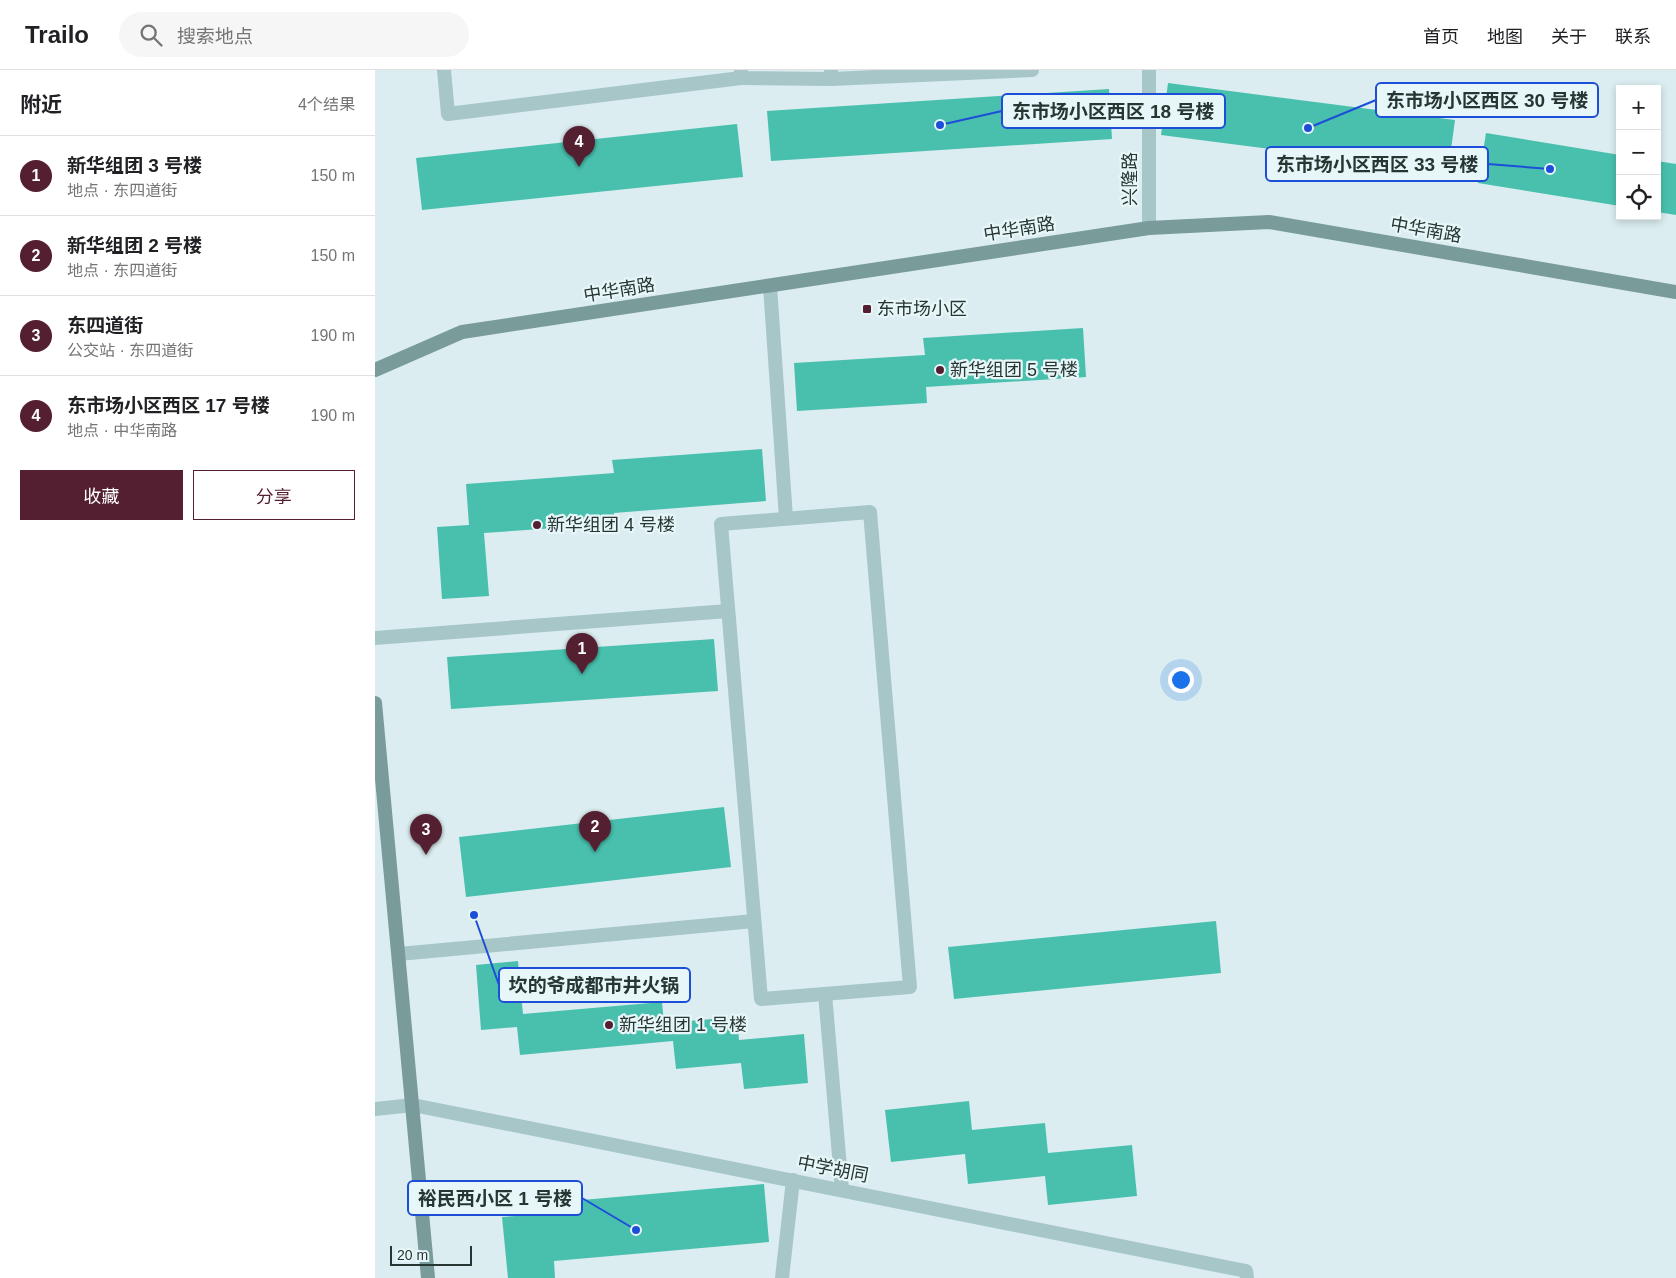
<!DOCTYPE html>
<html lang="zh">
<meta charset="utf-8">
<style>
:root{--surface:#fff;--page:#f6f6f6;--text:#202124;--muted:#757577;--line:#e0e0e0;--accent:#541f30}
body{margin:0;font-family:Helvetica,"Noto Sans SC",sans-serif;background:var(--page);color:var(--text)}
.controls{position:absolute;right:15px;top:15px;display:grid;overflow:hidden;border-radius:0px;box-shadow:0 2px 8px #0003}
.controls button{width:45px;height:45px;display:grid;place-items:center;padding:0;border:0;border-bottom:1px solid var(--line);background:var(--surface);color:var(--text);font:25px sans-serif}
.scale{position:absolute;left:15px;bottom:12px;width:82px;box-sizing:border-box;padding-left:5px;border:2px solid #273533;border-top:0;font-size:14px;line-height:18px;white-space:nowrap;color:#273533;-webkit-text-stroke:4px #e7f6f8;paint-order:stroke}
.you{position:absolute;left:805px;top:609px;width:18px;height:18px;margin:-12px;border:4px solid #fff;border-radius:50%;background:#1a73e8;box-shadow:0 0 0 8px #1a73e833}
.badge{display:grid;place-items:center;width:32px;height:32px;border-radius:50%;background:var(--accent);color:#fff;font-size:16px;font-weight:700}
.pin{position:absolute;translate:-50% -41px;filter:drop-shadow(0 1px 2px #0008)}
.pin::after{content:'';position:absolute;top:26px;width:18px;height:15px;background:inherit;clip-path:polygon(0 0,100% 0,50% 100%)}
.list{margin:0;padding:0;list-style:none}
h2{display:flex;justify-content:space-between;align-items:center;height:65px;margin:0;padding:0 20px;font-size:21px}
h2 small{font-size:16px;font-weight:400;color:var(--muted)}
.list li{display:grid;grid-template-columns:32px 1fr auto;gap:15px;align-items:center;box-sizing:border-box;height:80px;padding:0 20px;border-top:1px solid var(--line)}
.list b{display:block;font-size:19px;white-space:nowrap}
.list p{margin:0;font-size:16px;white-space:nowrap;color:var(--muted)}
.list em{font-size:16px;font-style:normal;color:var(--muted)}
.actions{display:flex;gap:10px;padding:15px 20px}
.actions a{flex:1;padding:11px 0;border:1px solid var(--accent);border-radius:0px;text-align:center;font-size:18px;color:var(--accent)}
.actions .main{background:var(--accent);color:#fff}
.icon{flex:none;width:28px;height:28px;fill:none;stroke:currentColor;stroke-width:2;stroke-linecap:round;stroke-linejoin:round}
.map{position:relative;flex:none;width:1301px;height:1208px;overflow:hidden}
header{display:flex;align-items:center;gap:30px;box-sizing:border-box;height:70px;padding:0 25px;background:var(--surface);border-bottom:1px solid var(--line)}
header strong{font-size:24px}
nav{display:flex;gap:28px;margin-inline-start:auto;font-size:18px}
.search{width:350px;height:45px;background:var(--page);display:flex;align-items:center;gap:12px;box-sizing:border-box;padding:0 18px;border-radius:28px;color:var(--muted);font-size:19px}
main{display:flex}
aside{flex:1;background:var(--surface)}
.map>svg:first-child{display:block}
</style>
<header>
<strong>Trailo</strong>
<div class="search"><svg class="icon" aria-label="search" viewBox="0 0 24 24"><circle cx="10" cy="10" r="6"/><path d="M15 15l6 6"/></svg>搜索地点</div>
<nav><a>首页</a><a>地图</a><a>关于</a><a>联系</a></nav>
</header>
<main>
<aside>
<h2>附近<small>4个结果</small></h2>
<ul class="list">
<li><span class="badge">1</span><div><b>新华组团 3 号楼</b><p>地点 · 东四道街</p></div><em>150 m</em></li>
<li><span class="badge">2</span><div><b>新华组团 2 号楼</b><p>地点 · 东四道街</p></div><em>150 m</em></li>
<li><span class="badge">3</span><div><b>东四道街</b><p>公交站 · 东四道街</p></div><em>190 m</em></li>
<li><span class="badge">4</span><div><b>东市场小区西区 17 号楼</b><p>地点 · 中华南路</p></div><em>190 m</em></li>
</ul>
<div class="actions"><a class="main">收藏</a><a>分享</a></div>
</aside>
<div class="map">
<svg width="1301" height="1208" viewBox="0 0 1301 1208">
<rect width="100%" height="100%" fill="#dbedf0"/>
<g fill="#49c0ae">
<polygon points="793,13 1080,50 1073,102 786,65"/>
<polygon points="734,19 737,69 396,91 392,41"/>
<polygon points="362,54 368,107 47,140 41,88"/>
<polygon points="1111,63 1245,85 1245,136 1103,113"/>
<polygon points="1282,91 1301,94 1301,145 1282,142"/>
<polygon points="708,258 711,307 551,317 552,333 422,341 419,293 550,285 548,268"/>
<polygon points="387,379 391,431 239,443 240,454 109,463 114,526 67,529 62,457 94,455 91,414 239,403 237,390"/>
<polygon points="339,569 343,621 76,639 72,587"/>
<polygon points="349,737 356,797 91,827 84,767"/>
<polygon points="841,851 846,903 579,929 573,877"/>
<polygon points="143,891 148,944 287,932 289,953 362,947 364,970 429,964 433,1013 369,1019 366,993 301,999 298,971 145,985 142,957 106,960 101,895"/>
<polygon points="594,1031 597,1060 670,1053 673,1083 757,1075 762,1126 673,1135 670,1106 593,1114 590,1084 516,1092 510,1040"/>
<polygon points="389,1114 394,1172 179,1191 180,1208 133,1208 127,1147 170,1144 173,1133"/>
</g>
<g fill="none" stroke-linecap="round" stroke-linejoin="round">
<g stroke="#a7c6c8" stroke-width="14">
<polyline points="69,0 73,44 366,8"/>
<polyline points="774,0 774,158"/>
<polyline points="366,1 366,8 456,9 456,0"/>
<polyline points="456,9 657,0"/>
<polyline points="395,216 411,448"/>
<polygon points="495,442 535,917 386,929 346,454"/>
<polyline points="0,568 353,541"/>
<polyline points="24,884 379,851"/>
<polyline points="450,924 467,1120"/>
<polyline points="38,1035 871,1201 872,1208"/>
<polyline points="407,1208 418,1110"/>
</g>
<polyline stroke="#a7c6c8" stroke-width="14" points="0,1039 38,1035"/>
<g stroke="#799b9a" stroke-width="14">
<polyline points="0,300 87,262 774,158 894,152 1301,222"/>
<polyline points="0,633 53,1208"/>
</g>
</g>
<g fill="#541f30" stroke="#e7f6f8" stroke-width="2">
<rect x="487" y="234" width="10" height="10" rx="2.5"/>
<circle cx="565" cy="300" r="5"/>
<circle cx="162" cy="455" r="5"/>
<circle cx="234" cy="955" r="5"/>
</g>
<g text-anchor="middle" stroke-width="4.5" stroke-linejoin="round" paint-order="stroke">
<g font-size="18" fill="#273533" stroke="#e7f6f8">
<text transform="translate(755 109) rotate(-90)" y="6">兴隆路</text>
<text transform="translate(644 159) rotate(-9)" y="6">中华南路</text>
<text transform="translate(1051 160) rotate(10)" y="6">中华南路</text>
<text transform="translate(244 220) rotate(-9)" y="6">中华南路</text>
<text transform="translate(458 1099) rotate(11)" y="6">中学胡同</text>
</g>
<g font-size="18" fill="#273533" stroke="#e7f6f8" text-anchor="start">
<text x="502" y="245">东市场小区</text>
<text x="575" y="306">新华组团 5 号楼</text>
<text x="172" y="461">新华组团 4 号楼</text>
<text x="244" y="961">新华组团 1 号楼</text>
</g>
</g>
<path fill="none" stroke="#1d4ed8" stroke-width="2" d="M933 58L1001 30M565 55L627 41M1175 99L1113 94M99 845L124 915M261 1160L207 1128"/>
<g fill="#1d4ed8" stroke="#e7f6f8" stroke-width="2">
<circle cx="933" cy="58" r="5"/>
<circle cx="565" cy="55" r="5"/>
<circle cx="1175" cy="99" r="5"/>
<circle cx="99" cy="845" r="5"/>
<circle cx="261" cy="1160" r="5"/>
</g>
<g fill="#e7f6f8" stroke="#1d4ed8" stroke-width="2">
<rect x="1001" y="13" width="222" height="34" rx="5"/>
<rect x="627" y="24" width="223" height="34" rx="5"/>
<rect x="891" y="77" width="222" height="34" rx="5"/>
<rect x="124" y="898" width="191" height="34" rx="5"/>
<rect x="33" y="1111" width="174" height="34" rx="5"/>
</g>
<g font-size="19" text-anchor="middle" font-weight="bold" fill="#273533">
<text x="1112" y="37">东市场小区西区 30 号楼</text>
<text x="738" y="48">东市场小区西区 18 号楼</text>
<text x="1002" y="101">东市场小区西区 33 号楼</text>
<text x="219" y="922">坎的爷成都市井火锅</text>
<text x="120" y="1135">裕民西小区 1 号楼</text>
</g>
</svg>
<div class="controls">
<button>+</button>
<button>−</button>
<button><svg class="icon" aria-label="locate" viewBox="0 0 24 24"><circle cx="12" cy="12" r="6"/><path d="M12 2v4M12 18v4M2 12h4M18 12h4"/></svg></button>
</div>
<div class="scale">20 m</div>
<div class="you"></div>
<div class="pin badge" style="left:207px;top:604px">1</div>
<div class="pin badge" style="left:220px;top:782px">2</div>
<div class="pin badge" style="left:51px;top:785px">3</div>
<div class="pin badge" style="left:204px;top:97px">4</div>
</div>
</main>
